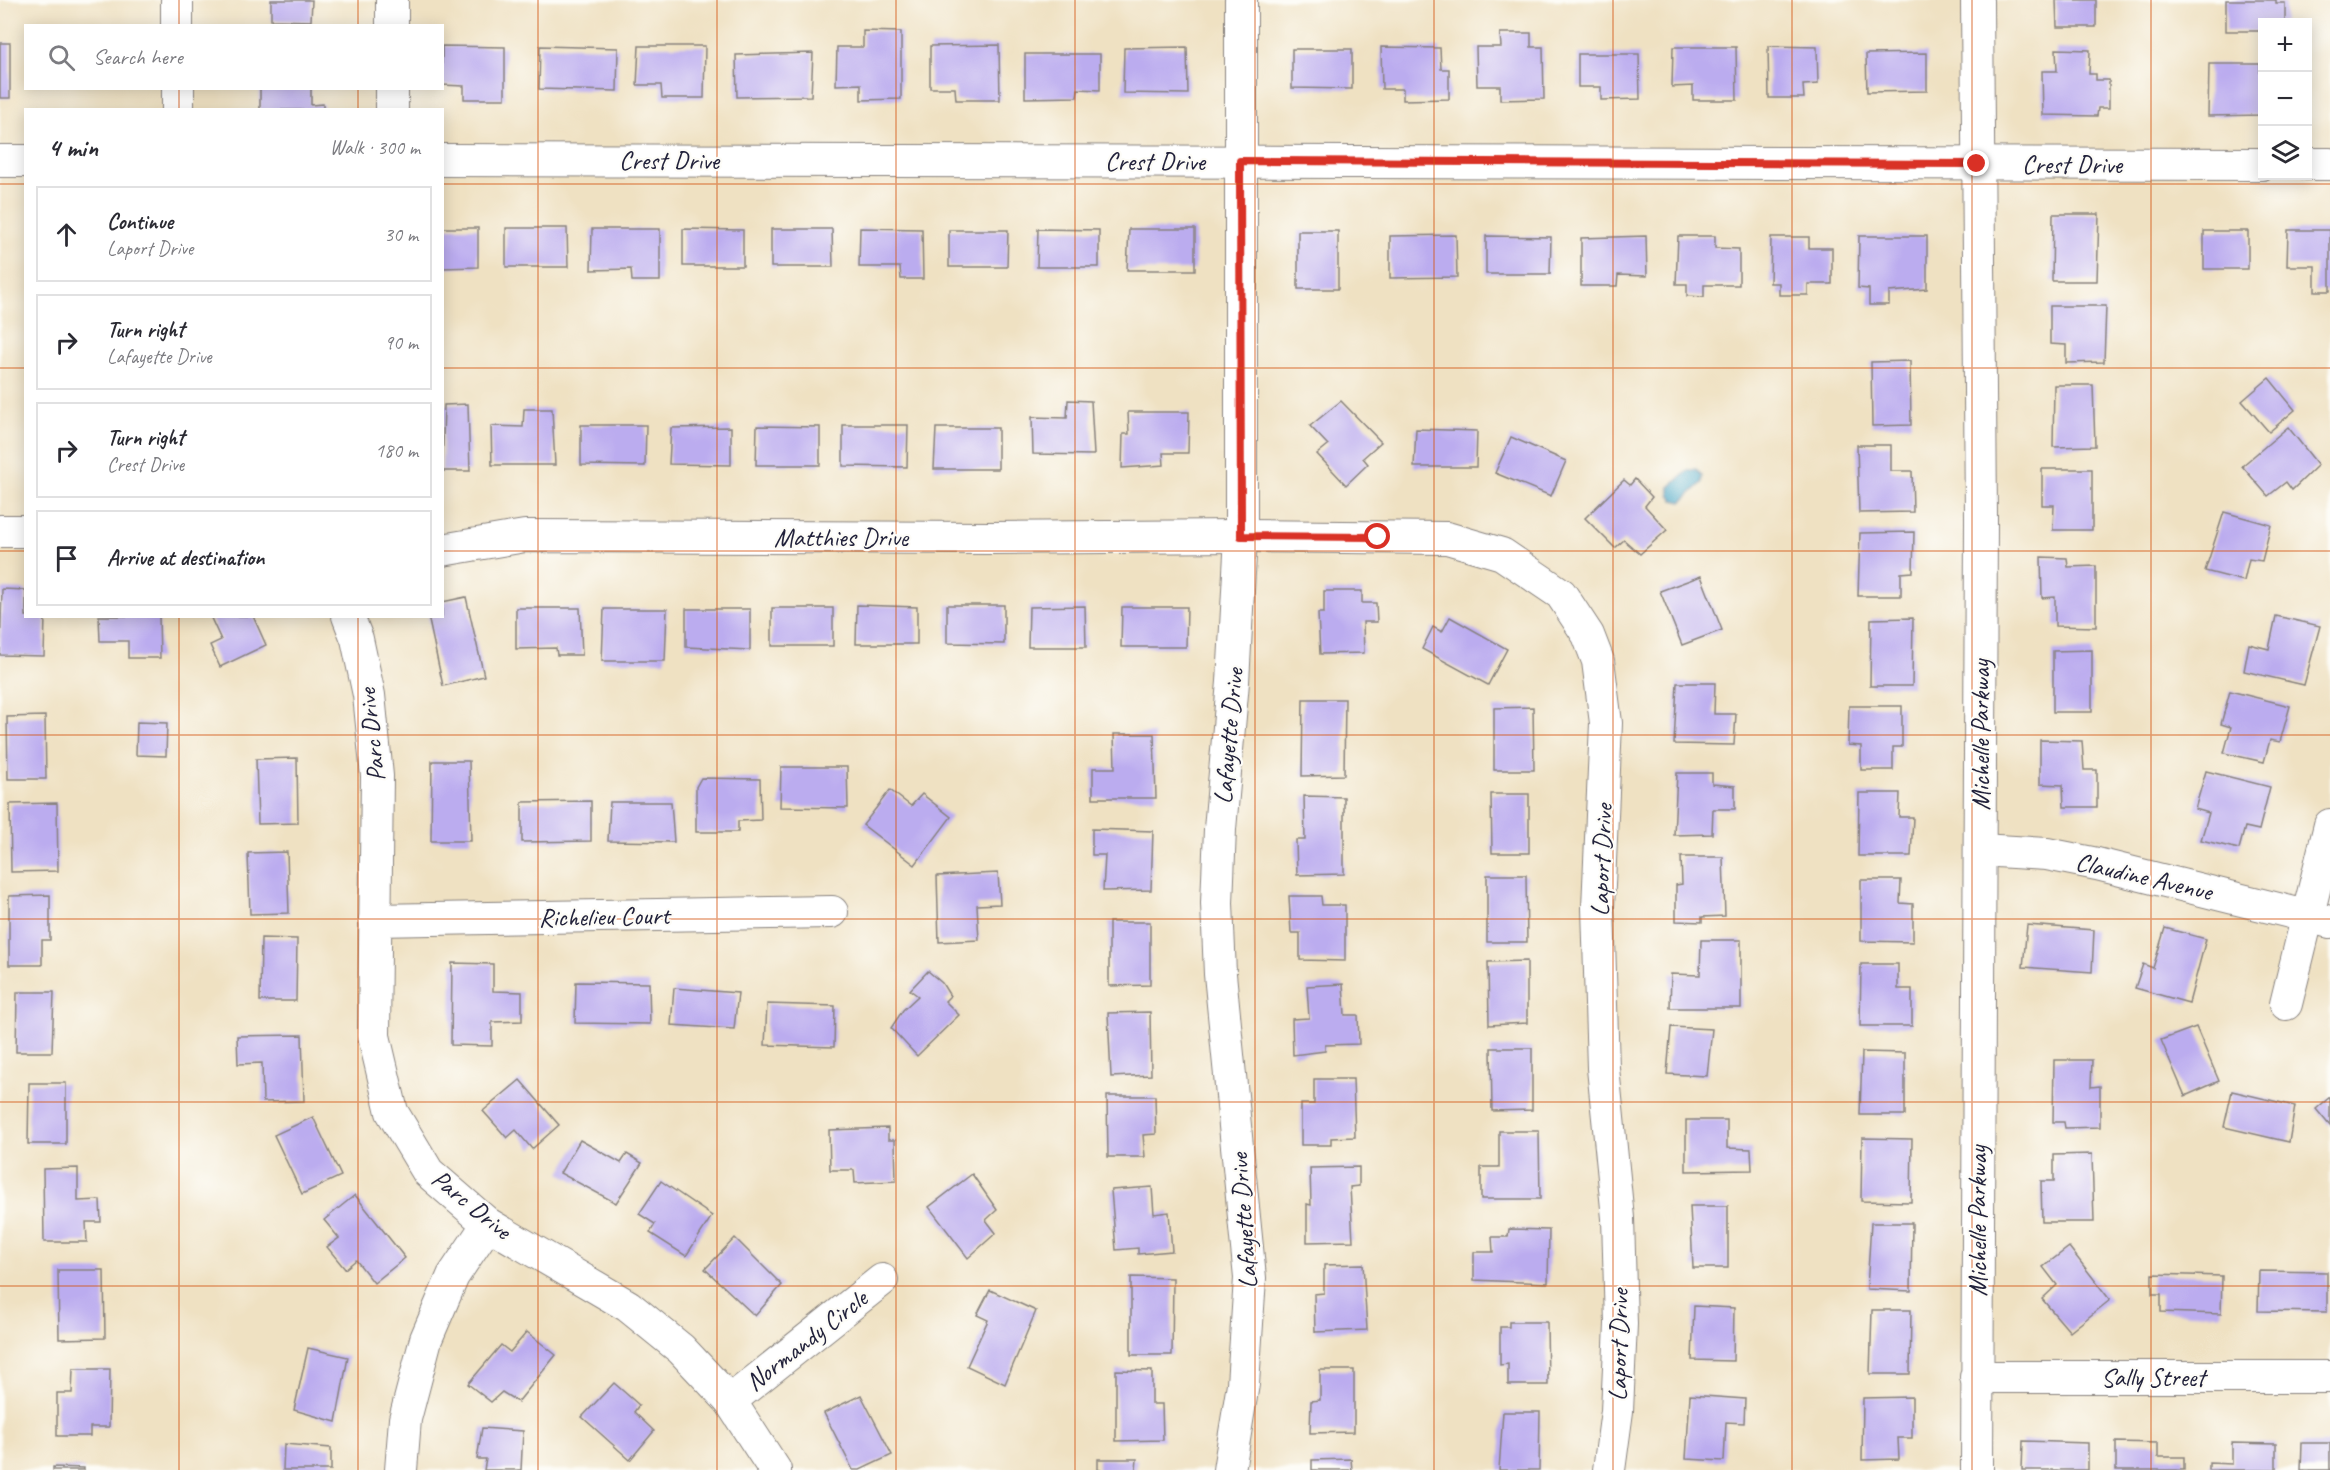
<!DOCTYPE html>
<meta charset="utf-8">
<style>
:root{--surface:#fff;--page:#f2f2f3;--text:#2b2b33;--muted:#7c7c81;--line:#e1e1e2}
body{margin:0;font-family:Caveat,sans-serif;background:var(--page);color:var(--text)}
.controls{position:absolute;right:18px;top:18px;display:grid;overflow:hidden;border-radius:0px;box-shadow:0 3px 15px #0003}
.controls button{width:54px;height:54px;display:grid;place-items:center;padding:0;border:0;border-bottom:2px solid var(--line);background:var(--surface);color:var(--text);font:30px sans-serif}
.stop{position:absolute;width:18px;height:18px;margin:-14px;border:4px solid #d93025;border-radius:50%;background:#fff}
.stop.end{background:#d93025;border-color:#fff;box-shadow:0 2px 6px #0008}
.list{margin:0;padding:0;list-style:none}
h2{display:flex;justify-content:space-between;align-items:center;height:78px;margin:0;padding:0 24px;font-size:26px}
h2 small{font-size:20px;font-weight:400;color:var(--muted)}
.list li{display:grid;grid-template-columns:39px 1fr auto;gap:18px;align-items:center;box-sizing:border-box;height:96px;margin:0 12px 12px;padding:0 12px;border:2px solid var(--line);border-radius:0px}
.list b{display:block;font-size:22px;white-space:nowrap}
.list p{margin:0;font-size:20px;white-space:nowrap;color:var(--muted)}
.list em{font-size:20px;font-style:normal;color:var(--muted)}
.icon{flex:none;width:33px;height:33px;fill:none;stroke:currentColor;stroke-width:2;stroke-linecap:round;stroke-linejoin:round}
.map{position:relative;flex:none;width:2330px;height:1470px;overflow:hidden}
.search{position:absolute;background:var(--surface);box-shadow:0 3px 15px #0003;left:24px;top:24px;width:420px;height:66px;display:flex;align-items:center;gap:15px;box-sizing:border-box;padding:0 21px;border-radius:0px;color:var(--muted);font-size:22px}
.panel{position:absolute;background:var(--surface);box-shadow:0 3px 15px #0003;left:24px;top:108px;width:420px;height:510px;border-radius:0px}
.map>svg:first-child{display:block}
</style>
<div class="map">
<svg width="2330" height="1470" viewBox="0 0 2330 1470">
<rect width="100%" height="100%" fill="#fdfcf7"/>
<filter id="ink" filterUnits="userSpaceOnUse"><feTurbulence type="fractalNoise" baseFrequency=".0167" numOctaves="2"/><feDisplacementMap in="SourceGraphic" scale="12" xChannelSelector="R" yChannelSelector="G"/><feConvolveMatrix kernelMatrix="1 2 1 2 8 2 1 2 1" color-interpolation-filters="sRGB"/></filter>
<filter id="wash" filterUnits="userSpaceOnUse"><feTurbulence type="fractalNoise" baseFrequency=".008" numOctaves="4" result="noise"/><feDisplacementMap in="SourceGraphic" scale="24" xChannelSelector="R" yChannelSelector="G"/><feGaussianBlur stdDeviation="1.35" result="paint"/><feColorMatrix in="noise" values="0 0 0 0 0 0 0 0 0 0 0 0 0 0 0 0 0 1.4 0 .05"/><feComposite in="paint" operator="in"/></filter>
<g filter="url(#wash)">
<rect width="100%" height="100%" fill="#efe1c2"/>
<polygon fill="#47a6c6" stroke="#346480" stroke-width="1.5" points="1696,469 1702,476 1702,483 1682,502 1674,500 1670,495 1670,487 1688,471"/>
<g id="blocks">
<g fill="#bbacef">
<polygon points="271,0 312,0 311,21 271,20"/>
<polygon points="2056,0 2096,0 2096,27 2057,27"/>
<polygon points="2226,0 2276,0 2276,3 2285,3 2285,22 2262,22 2262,31 2226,31"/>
<polygon points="863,31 901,32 901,99 861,100 861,84 836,85 837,47 863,47"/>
<polygon points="1500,33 1531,33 1531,47 1543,47 1544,99 1500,100 1500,86 1477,86 1476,47 1501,47"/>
<rect x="0" y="43" width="10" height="55"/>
<polygon points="999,45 1000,100 956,100 955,88 930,88 930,46"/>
<polygon points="442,46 505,47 505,99 464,99 464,86 442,85"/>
<polygon points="540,46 618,48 617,91 539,89"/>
<polygon points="639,46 705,46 704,98 662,98 661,85 637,85"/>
<polygon points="1768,46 1817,47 1818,84 1803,85 1804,98 1769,98"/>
<polygon points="1187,47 1188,94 1123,93 1124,48"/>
<polygon points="1381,47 1440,48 1441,69 1449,69 1449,99 1403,100 1403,89 1382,89"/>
<polygon points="1673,47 1736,47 1737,100 1693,100 1693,86 1672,87"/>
<polygon points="1292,49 1352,49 1352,89 1292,88"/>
<polygon points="2056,49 2090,50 2089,74 2096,74 2096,80 2109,80 2109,108 2098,108 2097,116 2043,115 2042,71 2057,71"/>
<polygon points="813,53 811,96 737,97 736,55"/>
<polygon points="1927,53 1927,91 1867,92 1866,54"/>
<polygon points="1025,54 1100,54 1100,90 1078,89 1077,97 1025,98"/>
<polygon points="1578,54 1639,54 1640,99 1601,100 1601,87 1578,87"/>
<polygon points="2209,64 2260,64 2260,77 2262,78 2262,115 2208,116"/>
<polygon points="260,88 311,88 311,105 323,104 323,110 260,110"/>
<polygon points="2053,214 2099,214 2097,281 2052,281"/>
<polygon points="442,228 478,228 478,267 442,268"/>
<polygon points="506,228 567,228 568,267 506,267"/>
<polygon points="860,228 922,229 923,279 901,279 900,267 859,267"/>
<polygon points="592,229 660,229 660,281 632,281 631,269 591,270"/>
<polygon points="683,229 743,230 743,266 683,266"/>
<polygon points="771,229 832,229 833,267 771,267"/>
<polygon points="1038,229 1099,230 1099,267 1037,267"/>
<polygon points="1129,229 1195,229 1195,270 1127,270"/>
<polygon points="949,230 1008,230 1007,267 949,267"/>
<polygon points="2288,230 2330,230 2330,291 2315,291 2315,266 2287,266"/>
<rect x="1298" y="231" width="40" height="58"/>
<rect x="2204" y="231" width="44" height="38"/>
<polygon points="1456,235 1457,277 1390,278 1390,236"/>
<polygon points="1486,236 1551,237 1550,274 1486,274"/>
<polygon points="1646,236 1647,276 1618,275 1617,286 1581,286 1581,238"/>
<polygon points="1678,236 1715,236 1715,248 1739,249 1739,285 1704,285 1704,297 1687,296 1687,284 1676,284"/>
<polygon points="1859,236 1927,236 1927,289 1889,292 1889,305 1869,305 1869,289 1858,288"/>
<polygon points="1771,237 1809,237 1809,248 1832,248 1832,284 1808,284 1808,295 1779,295 1779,283 1770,283"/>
<polygon points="2050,306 2106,306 2104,362 2066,363 2066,345 2050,344"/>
<polygon points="1910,361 1911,425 1872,426 1871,362"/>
<polygon points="2269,378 2295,410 2269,432 2242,401"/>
<polygon points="2054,385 2093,385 2095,446 2053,447"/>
<polygon points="1068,400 1091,401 1094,455 1033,454 1032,417 1067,418"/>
<polygon points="1341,401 1381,442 1363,458 1368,464 1346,485 1317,454 1328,445 1310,426"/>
<polygon points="468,404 470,471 442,471 444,405"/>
<polygon points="524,409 552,409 555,465 492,465 491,426 523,427"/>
<polygon points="1128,412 1189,412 1188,453 1163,453 1164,465 1122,468 1123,434 1129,434"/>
<polygon points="581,425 646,425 645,466 581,465"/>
<polygon points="843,425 908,425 907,467 843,466"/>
<polygon points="757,426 820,427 820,465 756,465"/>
<polygon points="731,427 731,465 669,464 671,428"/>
<polygon points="2288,427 2318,465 2292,490 2286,482 2268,496 2242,466"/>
<polygon points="936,428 998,428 998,469 934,469"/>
<polygon points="1416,429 1477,431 1476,467 1414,467"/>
<polygon points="1511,437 1566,461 1551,496 1495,473"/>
<polygon points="1857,445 1891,445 1891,471 1912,471 1913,512 1859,513"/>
<polygon points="2042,469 2092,469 2092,530 2053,530 2054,505 2042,505"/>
<polygon points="1635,479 1652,497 1645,506 1667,530 1640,554 1624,540 1615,548 1585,518 1624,480 1630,485"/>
<polygon points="2224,512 2271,525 2262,561 2249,559 2244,581 2205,571"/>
<polygon points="1914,532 1913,572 1901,573 1901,596 1858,596 1860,533"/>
<polygon points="2041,557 2067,558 2068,567 2096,566 2096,627 2055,626 2055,597 2042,598"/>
<polygon points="1701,576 1722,630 1682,645 1660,591"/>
<polygon points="2,589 26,590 26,616 45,616 44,656 0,655"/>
<polygon points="1324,591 1362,591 1362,603 1376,603 1377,622 1363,622 1364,653 1320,654 1318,613 1324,613"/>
<polygon points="466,597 484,676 443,686 428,616 442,616 442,602"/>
<polygon points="857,605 917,607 917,644 856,644"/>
<polygon points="947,605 1004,605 1004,644 947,643"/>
<polygon points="1085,606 1086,647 1028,647 1029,607"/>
<polygon points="1122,607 1187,607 1186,647 1121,647"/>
<polygon points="516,608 580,608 582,655 557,655 556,648 516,649"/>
<rect x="772" y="608" width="61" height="38"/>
<polygon points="604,609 667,609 665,661 602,661"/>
<polygon points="686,609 750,609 750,650 686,647"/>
<polygon points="99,616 159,616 160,658 128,658 128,641 100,641"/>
<polygon points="210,616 253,616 266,645 220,667 210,645 221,640"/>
<polygon points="2276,616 2320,626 2304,685 2244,671 2249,644 2269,649"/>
<polygon points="1450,617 1507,649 1488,685 1422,649 1433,627 1442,632"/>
<polygon points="1913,618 1912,686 1870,686 1871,619"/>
<polygon points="2092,650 2092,712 2053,712 2053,651"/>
<polygon points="1677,683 1715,683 1714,714 1736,714 1734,745 1674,744"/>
<polygon points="2230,691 2290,706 2280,742 2270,740 2264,762 2224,753 2231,727 2221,724"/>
<polygon points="1303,699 1345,699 1344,775 1302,776"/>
<polygon points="1849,706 1902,706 1902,747 1893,747 1893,770 1861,770 1861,746 1848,745"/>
<polygon points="1533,707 1534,770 1494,770 1494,708"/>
<polygon points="45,716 46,779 8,779 7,717"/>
<polygon points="137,722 167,723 166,756 136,755"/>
<polygon points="1114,734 1154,734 1156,798 1093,798 1093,768 1115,768"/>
<polygon points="2040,740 2082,741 2084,770 2097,770 2097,807 2064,807 2063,785 2040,784"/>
<polygon points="297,758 298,823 258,824 256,759"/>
<polygon points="432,761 469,761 471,841 431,841"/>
<polygon points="781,767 847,767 848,808 780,807"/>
<polygon points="2206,771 2270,787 2259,830 2245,827 2239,849 2201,840 2209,813 2195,809"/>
<polygon points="1677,773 1712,773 1712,784 1735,786 1735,809 1713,809 1712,834 1674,835"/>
<polygon points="701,778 760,779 761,820 738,821 738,832 696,832 696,787"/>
<polygon points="890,790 911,806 922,794 951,817 915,865 863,825"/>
<polygon points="1859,793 1900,793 1899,817 1913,817 1911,856 1858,856"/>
<polygon points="1491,794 1529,794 1529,853 1492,853"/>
<polygon points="1304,796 1344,797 1344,874 1297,875 1296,840 1305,840"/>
<polygon points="591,801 591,841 522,842 522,802"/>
<polygon points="610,802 671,802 674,842 608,841"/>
<polygon points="57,803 58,871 11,872 10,804"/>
<polygon points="1092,829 1153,831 1151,890 1103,891 1105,855 1092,855"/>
<polygon points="287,852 289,913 250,914 248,853"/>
<polygon points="1681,857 1723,857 1725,916 1702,917 1702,922 1676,921 1676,885 1682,884"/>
<polygon points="998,873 1000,904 977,905 979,940 939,942 937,876"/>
<polygon points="1487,875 1526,875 1527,942 1487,942"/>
<polygon points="1861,880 1901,880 1900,903 1913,904 1913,942 1861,941"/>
<polygon points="50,895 50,940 42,940 42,965 9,965 9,896"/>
<polygon points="1289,896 1321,896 1322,905 1345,905 1345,961 1300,960 1300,933 1291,933"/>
<polygon points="1109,922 1150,922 1150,985 1109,986"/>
<polygon points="2027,925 2094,930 2092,972 2023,967"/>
<polygon points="2165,928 2206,939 2189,1003 2135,988 2143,964 2153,968"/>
<polygon points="261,938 297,939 296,1001 260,1001"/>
<polygon points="1701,940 1741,940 1741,1008 1670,1008 1671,974 1700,975"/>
<polygon points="1527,961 1527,1023 1489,1025 1488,962"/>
<polygon points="452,963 493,964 493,991 522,992 522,1021 492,1022 492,1046 451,1045"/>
<polygon points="1861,964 1898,964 1898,989 1912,989 1912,1026 1860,1026"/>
<polygon points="928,971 942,983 950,996 945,1001 959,1015 917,1056 891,1028 903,1010 918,996 910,990"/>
<polygon points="576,982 649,983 650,1024 575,1023"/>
<polygon points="1343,984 1345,1015 1358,1015 1359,1044 1325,1045 1325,1051 1293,1055 1292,1019 1309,1018 1307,986"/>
<polygon points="674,988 738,993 734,1029 671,1025"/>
<polygon points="17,992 54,992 52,1052 16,1052"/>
<polygon points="767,1004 835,1006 834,1047 765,1045"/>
<polygon points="1150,1012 1151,1075 1111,1077 1108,1013"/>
<polygon points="1671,1027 1712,1029 1707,1076 1667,1074"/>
<polygon points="2196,1027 2219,1081 2185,1096 2161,1040"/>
<polygon points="302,1035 304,1101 263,1102 262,1063 238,1064 237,1036"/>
<polygon points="1491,1048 1532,1048 1532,1110 1492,1111"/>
<polygon points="1862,1052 1905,1053 1905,1115 1860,1115"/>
<polygon points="2054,1060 2092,1060 2091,1087 2100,1086 2100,1127 2065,1128 2064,1122 2053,1122"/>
<polygon points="1314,1079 1353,1079 1355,1137 1331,1138 1331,1145 1301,1145 1301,1104 1314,1104"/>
<polygon points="520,1080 559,1125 532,1149 516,1130 507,1138 483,1111"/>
<polygon points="29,1083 66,1083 66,1144 28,1144"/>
<polygon points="2232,1091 2295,1106 2289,1142 2224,1127"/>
<polygon points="1107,1096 1155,1096 1156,1134 1143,1135 1145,1157 1108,1157"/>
<polygon points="2330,1097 2330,1126 2316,1109"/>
<polygon points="313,1117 341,1176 302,1194 274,1135"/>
<polygon points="1686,1120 1727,1120 1727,1148 1751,1149 1752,1170 1686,1171"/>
<polygon points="888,1128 888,1140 895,1140 896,1181 855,1183 854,1170 830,1170 829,1130"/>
<polygon points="1499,1131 1539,1131 1540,1199 1481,1199 1481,1167 1499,1167"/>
<polygon points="1862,1138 1912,1139 1911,1202 1861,1201"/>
<polygon points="580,1140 621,1163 627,1154 642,1163 616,1203 560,1173"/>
<polygon points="2092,1154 2094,1222 2042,1222 2041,1181 2054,1181 2054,1155"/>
<polygon points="1359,1167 1359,1186 1350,1187 1353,1241 1307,1242 1307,1204 1311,1205 1310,1168"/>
<polygon points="78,1168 78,1201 100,1200 101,1222 86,1222 87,1242 44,1242 43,1169"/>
<polygon points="972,1174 997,1210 986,1220 996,1233 968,1258 929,1207"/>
<polygon points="661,1181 712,1216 686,1256 650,1233 655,1224 639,1214"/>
<polygon points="1152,1187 1154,1214 1169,1212 1172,1251 1138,1254 1138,1248 1116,1250 1111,1190"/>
<polygon points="355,1195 405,1258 374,1283 356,1260 345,1269 327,1247 339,1238 324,1220"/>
<polygon points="1690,1206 1728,1206 1728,1268 1693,1268"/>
<polygon points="1871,1223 1912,1223 1911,1291 1867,1289"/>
<polygon points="1509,1229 1549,1230 1548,1283 1474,1280 1474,1252 1493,1252 1492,1237 1508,1237"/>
<polygon points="735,1238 782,1285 755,1316 705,1269"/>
<polygon points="2069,1247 2110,1300 2070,1332 2042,1299 2057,1285 2043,1267"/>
<polygon points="1363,1264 1367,1330 1315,1332 1314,1294 1324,1293 1324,1265"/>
<polygon points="58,1270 104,1270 105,1338 59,1339"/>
<polygon points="2259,1271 2327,1272 2327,1312 2258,1311"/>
<polygon points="2152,1274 2222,1276 2221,1314 2161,1312 2161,1294 2152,1294"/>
<polygon points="1131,1277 1173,1278 1172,1355 1131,1355"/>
<polygon points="990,1290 1036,1311 1005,1384 967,1366 988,1320 977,1315"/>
<polygon points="1694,1306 1734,1308 1733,1361 1692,1360"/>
<polygon points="1872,1310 1911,1310 1910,1374 1870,1374"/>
<polygon points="1509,1322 1547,1322 1548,1385 1508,1385 1508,1364 1500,1365 1500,1327 1509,1327"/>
<polygon points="527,1332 556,1355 518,1402 502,1392 491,1402 468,1384 501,1345 510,1352"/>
<polygon points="308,1348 348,1357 336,1422 294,1410"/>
<polygon points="73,1369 110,1369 109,1427 90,1427 90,1436 57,1436 57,1393 72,1393"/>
<polygon points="1116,1370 1152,1371 1152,1404 1162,1404 1163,1440 1116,1441"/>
<polygon points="1320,1370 1354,1370 1354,1432 1310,1433 1311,1401 1320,1400"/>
<polygon points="614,1383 639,1405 634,1412 654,1431 630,1460 582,1417"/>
<polygon points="861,1395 892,1455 860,1470 853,1470 824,1413"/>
<polygon points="1690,1395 1745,1399 1744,1423 1726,1422 1724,1461 1686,1459"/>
<polygon points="1912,1397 1912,1438 1898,1438 1899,1459 1862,1460 1863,1398"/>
<polygon points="1503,1412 1540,1412 1539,1470 1499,1470"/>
<polygon points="482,1428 523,1431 521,1470 484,1470 486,1459 477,1459"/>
<polygon points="2023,1441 2088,1443 2088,1470 2022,1470"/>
<polygon points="2116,1442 2158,1443 2158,1457 2184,1457 2184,1470 2116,1470"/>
<polygon points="2232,1443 2276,1444 2276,1470 2209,1470 2209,1463 2232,1464"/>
<polygon points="2302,1443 2330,1443 2330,1470 2301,1470"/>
<polygon points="284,1444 331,1448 331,1470 283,1470"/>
<polygon points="1098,1459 1137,1459 1136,1470 1098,1470"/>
<polygon points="1351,1459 1352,1470 1312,1470 1312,1460"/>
<polygon points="53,1467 84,1468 84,1470 53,1470"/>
</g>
</g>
</g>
<g filter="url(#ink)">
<use href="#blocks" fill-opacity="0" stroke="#88827e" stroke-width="1.5"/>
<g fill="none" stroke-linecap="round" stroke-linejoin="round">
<g stroke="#88827e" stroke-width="34">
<g id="street">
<polyline points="177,0 177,26"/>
<polyline points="392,0 392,26"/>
<polyline points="178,88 178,110"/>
<polyline points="392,88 392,110"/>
<polyline points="442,160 2262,164"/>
<polyline points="0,161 26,161"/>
<polyline points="2308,164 2330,164"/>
<polyline points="0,531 26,531"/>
<polyline points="442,550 525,536 991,538 1241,536 1447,538 1502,554 1561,594 1588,635 1598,661 1606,723 1598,908 1603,1068 1618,1218 1621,1324 1617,1411 1609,1470"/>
<polyline points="348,616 357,639 369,695 377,776 374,1036 392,1112 428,1172 488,1224 628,1306 681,1349 730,1401 775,1470"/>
<polyline points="1980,850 2047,854 2097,864 2330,922"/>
<polyline points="375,920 832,912"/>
<polyline points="2286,1004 2330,825"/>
<polyline points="1976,1377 2330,1377"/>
<polyline points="730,1401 882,1280"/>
<polyline points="401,1470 405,1419 426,1339 453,1276 488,1224"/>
<polyline points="1229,1470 1243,1384 1250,1278 1220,974 1217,903 1220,829 1233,682 1241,536 1241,0"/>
<polyline points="1977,1470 1981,519 1977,0"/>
</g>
</g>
<use href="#street" stroke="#fff" stroke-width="32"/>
</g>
</g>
<g fill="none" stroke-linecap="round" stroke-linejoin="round" filter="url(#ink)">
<polyline stroke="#d93025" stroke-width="8" points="1378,537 1241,536 1240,161 1977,164"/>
</g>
<path fill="none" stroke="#d45411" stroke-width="1.5" stroke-opacity="0.55" d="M179,0V26M358,0V26M538,0V1470M717,0V1470M896,0V1470M1075,0V1470M1255,0V1470M1434,0V1470M1613,0V1470M1792,0V1470M1972,0V1470M2151,0V1470M179,88V110M358,88V110M0,184H26M442,184H2330M0,368H26M442,368H2330M0,551H26M442,551H2330M179,616V1470M358,616V1470M0,735H2330M0,919H2330M0,1102H2330M0,1286H2330"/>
<g text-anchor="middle" stroke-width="4.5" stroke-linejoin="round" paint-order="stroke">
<g font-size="26" fill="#22223b" stroke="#fdfcf7">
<text x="669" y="169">Crest Drive</text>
<text x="1155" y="170">Crest Drive</text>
<text x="2072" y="173">Crest Drive</text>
<text x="841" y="546">Matthies Drive</text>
<text transform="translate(371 735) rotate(-96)" y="9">Parc Drive</text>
<text transform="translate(1980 735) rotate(-90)" y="9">Michelle Parkway</text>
<text transform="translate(1228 736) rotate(-85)" y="9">Lafayette Drive</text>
<text transform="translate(1601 860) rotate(-88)" y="9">Laport Drive</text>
<text transform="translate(2144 876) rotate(13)" y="9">Claudine Avenue</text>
<text transform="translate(604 916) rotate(-1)" y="9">Richelieu Court</text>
<text transform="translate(472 1204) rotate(39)" y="9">Parc Drive</text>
<text transform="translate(1243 1221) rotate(-94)" y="9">Lafayette Drive</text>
<text transform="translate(1977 1221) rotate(-90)" y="9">Michelle Parkway</text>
<text transform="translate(806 1340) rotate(-38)" y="9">Normandy Circle</text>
<text transform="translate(1618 1345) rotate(-89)" y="9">Laport Drive</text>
<text x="2153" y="1386">Sally Street</text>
</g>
</g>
</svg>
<div class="controls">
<button>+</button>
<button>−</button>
<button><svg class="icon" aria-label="layers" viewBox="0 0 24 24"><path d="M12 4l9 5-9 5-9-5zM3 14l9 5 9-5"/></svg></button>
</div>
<div class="stop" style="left:1378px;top:537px"></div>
<div class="stop end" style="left:1977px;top:164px"></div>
<div class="search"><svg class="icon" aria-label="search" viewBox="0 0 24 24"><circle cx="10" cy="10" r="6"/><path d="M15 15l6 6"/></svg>Search here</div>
<section class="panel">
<h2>4 min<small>Walk · 300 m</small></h2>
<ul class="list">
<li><svg class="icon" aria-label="ahead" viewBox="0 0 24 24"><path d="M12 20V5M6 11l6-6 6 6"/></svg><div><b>Continue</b><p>Laport Drive</p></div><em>30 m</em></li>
<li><svg class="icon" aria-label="right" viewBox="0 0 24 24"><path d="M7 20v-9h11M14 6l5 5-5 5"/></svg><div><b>Turn right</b><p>Lafayette Drive</p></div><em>90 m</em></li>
<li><svg class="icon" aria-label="right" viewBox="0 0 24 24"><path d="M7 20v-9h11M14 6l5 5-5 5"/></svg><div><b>Turn right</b><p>Crest Drive</p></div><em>180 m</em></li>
<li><svg class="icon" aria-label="arrive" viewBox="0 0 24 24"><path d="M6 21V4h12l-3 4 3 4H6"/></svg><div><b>Arrive at destination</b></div></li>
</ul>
</section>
</div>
